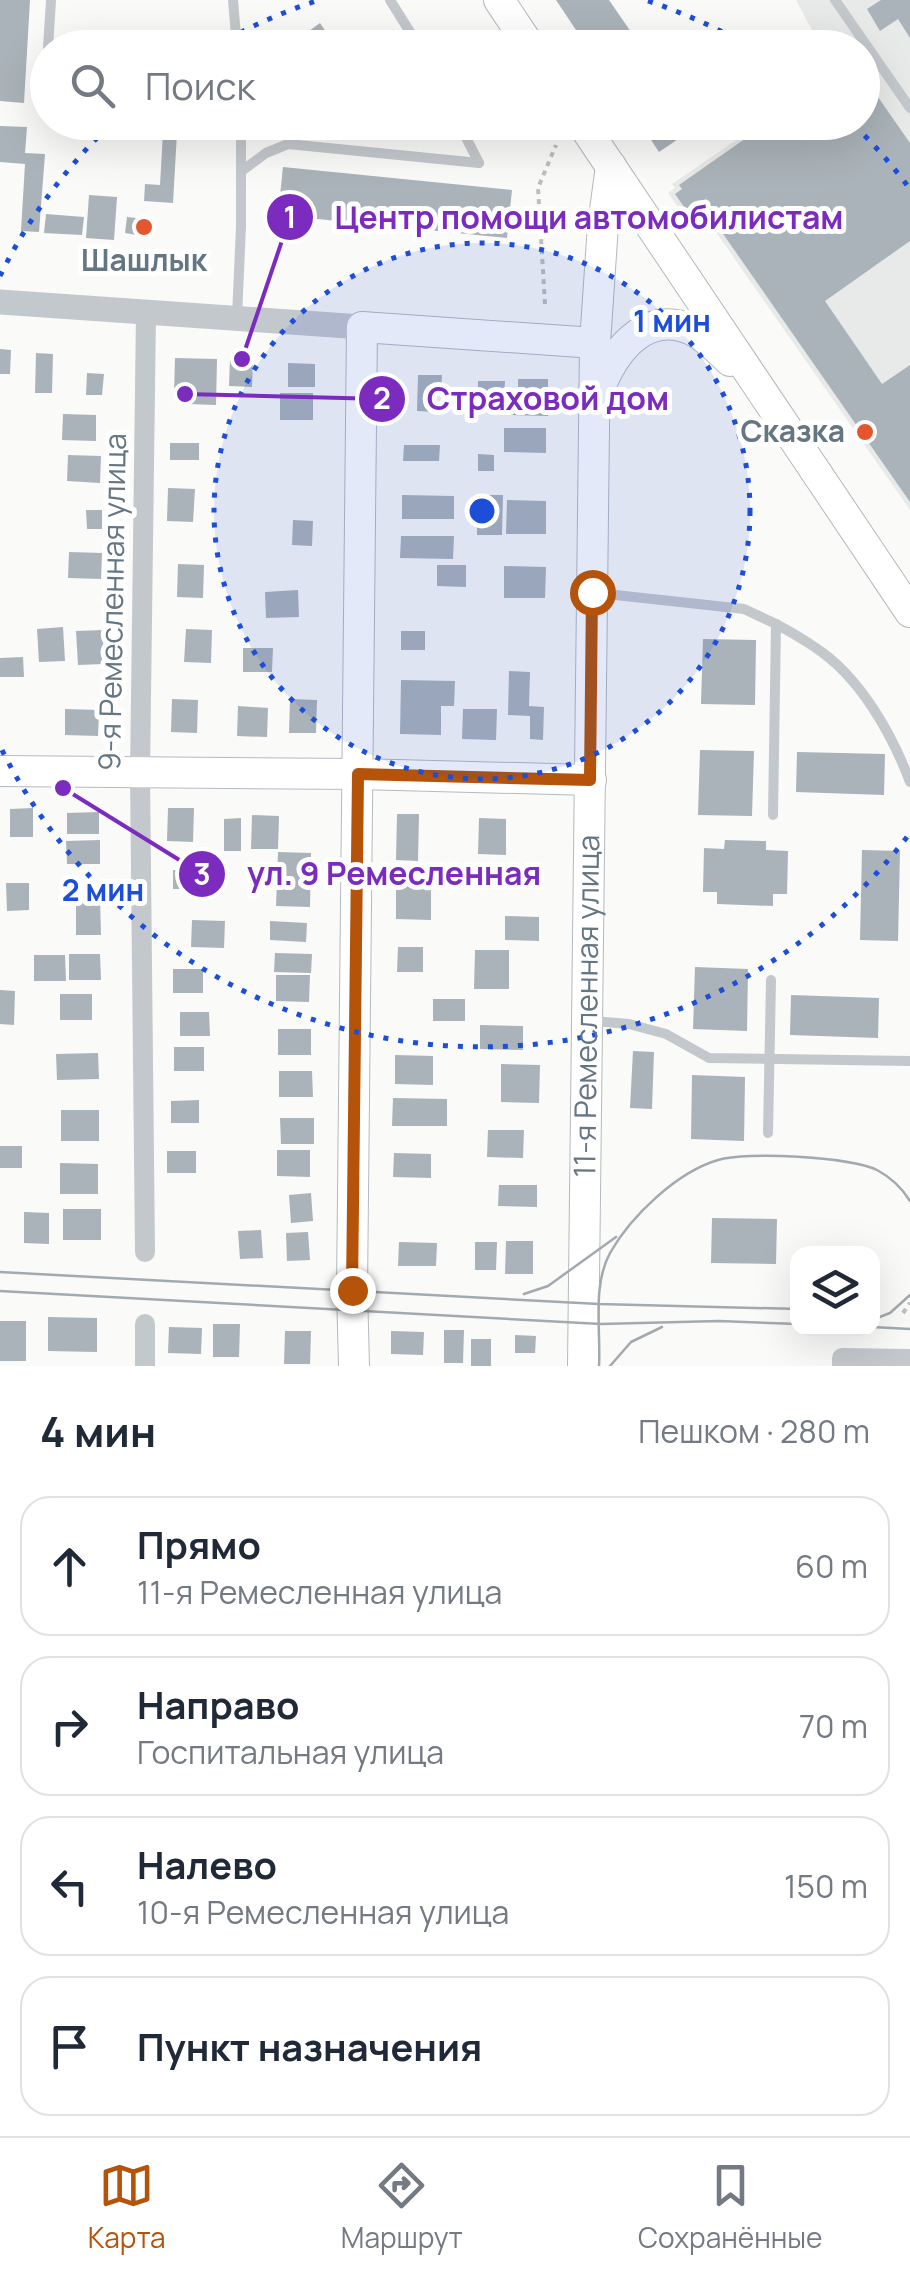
<!DOCTYPE html>
<html lang="ru">
<meta charset="utf-8">
<style>
:root{--surface:#fff;--page:#f6f6f7;--text:#1f2937;--muted:#747a83;--line:#e0e1e3;--accent:#b45309}
body{margin:0;font-family:Manrope,sans-serif;background:var(--page);color:var(--text)}
.controls{position:absolute;right:30px;bottom:30px;display:grid;overflow:hidden;border-radius:20px;box-shadow:0 10px 40px #0002}
.controls button{width:90px;height:90px;display:grid;place-items:center;padding:0;border:0;border-bottom:2px solid var(--line);background:var(--surface);color:var(--text);font:50px sans-serif}
.stop{position:absolute;width:30px;height:30px;margin:-22px;border:8px solid #b45309;border-radius:50%;background:#fff}
.stop.end{background:#b45309;border-color:#fff;box-shadow:0 2px 10px #0008}
.list{margin:0;padding:0;list-style:none}
h2{display:flex;justify-content:space-between;align-items:center;height:130px;margin:0;padding:0 40px;font-size:42px}
h2 small{font-size:32px;font-weight:400;color:var(--muted)}
.list li{display:grid;grid-template-columns:65px 1fr auto;gap:30px;align-items:center;box-sizing:border-box;height:140px;margin:0 20px 20px;padding:0 20px;border:2px solid var(--line);border-radius:30px}
.list b{display:block;font-size:38px;white-space:nowrap}
.list p{margin:0;font-size:32px;white-space:nowrap;color:var(--muted)}
.list em{font-size:32px;font-style:normal;color:var(--muted)}
.icon{flex:none;width:55px;height:55px;fill:none;stroke:currentColor;stroke-width:2;stroke-linecap:round;stroke-linejoin:round}
.map{position:relative;flex:none;width:910px;height:1366px;overflow:hidden}
.search{position:absolute;background:var(--surface);box-shadow:0 10px 40px #0002;left:30px;right:30px;top:30px;height:110px;display:flex;align-items:center;gap:25px;box-sizing:border-box;padding:0 35px;border-radius:55px;color:var(--muted);font-size:38px}
.sheet{height:770px;background:var(--surface)}
nav{display:flex;justify-content:space-around;align-items:center;box-sizing:border-box;height:140px;border-top:2px solid var(--line);background:var(--surface);font-size:28px;color:var(--muted)}
nav a{display:grid;justify-items:center;gap:5px}
nav .on{color:var(--accent)}
.map>svg:first-child{display:block}
</style>
<div class="map">
<svg width="910" height="1366" viewBox="0 0 910 1366">
<rect width="100%" height="100%" fill="#fafaf8"/>
<polygon fill="#e8e9e9" points="796,0 910,0 910,510 711,225 697,234 668,193 675,188 672,184 761,123 862,122 862,48 821,47"/>
<g fill="#aab3b9">
<polygon points="0,0 30,0 24,103 0,101"/>
<polygon points="556,0 609,0 642,48 588,48"/>
<polygon points="881,0 910,0 910,38 898,19 880,31 867,9"/>
<polygon points="320,23 337,48 315,48 305,34"/>
<polygon points="862,74 910,143 910,241 825,301 882,384 910,365 910,502 712,218 698,227 675,194 682,189 679,185 769,122 862,122"/>
<polygon points="639,122 693,122 696,127 659,152"/>
<polygon points="0,126 27,127 25,153 45,154 39,232 21,231 25,164 0,162"/>
<polygon points="163,132 177,133 173,203 144,201 145,184 160,185"/>
<polygon points="283,167 512,190 507,238 278,215"/>
<polygon points="89,195 117,197 114,240 86,238"/>
<polygon points="46,214 84,217 82,235 44,233"/>
<polygon points="127,217 145,219 143,236 125,233"/>
<polygon points="0,349 11,350 10,374 0,374"/>
<polygon points="36,353 53,354 52,393 35,393"/>
<polygon points="175,358 217,359 216,405 189,404 189,395 174,394"/>
<polygon points="230,359 253,360 252,387 229,386"/>
<polygon points="288,363 315,364 315,387 288,387"/>
<polygon points="87,373 104,374 102,395 86,395"/>
<polygon points="418,375 442,375 441,394 435,394 435,412 417,411"/>
<polygon points="518,379 548,379 548,416 509,415 509,397 518,397"/>
<polygon points="478,381 505,381 504,397 478,396"/>
<rect x="280" y="393" width="33" height="27"/>
<polygon points="63,414 96,415 96,441 62,440"/>
<polygon points="504,428 546,428 546,453 504,452"/>
<rect x="170" y="443" width="29" height="17"/>
<polygon points="404,445 440,445 439,461 403,461"/>
<polygon points="478,454 494,455 494,471 478,471"/>
<polygon points="68,455 101,456 100,483 67,481"/>
<polygon points="168,488 195,489 193,522 167,521"/>
<polygon points="402,495 454,496 454,519 402,519"/>
<polygon points="477,495 503,495 502,535 477,535"/>
<polygon points="507,500 546,501 546,534 506,534"/>
<polygon points="86,510 102,510 102,529 87,529"/>
<polygon points="293,520 313,521 312,546 292,545"/>
<polygon points="401,536 454,536 453,559 400,558"/>
<polygon points="69,552 102,553 101,579 68,578"/>
<polygon points="178,564 204,565 203,598 177,597"/>
<polygon points="437,565 466,565 466,587 437,586"/>
<polygon points="504,566 546,567 545,598 504,598"/>
<polygon points="298,590 299,617 266,618 265,592"/>
<polygon points="63,627 65,661 39,662 37,629"/>
<polygon points="186,629 212,630 211,663 184,662"/>
<polygon points="103,630 104,664 78,665 76,631"/>
<rect x="401" y="631" width="24" height="19"/>
<polygon points="703,639 756,640 755,705 701,704"/>
<polygon points="243,648 273,648 272,672 243,672"/>
<polygon points="23,657 24,677 0,677 0,658"/>
<polygon points="509,671 530,672 529,706 544,707 543,740 530,739 530,716 508,715"/>
<polygon points="401,680 455,681 454,706 441,706 441,735 400,734"/>
<polygon points="172,699 198,700 197,733 171,732"/>
<polygon points="290,699 317,700 316,733 289,733"/>
<polygon points="238,706 268,708 267,737 237,736"/>
<polygon points="65,709 99,710 98,736 65,735"/>
<polygon points="463,709 497,709 496,740 462,739"/>
<polygon points="700,750 754,751 752,816 698,815"/>
<polygon points="797,752 885,754 884,795 796,792"/>
<polygon points="33,808 33,837 10,837 10,809"/>
<polygon points="168,808 194,808 193,842 167,841"/>
<polygon points="99,812 99,834 67,834 67,813"/>
<polygon points="397,814 419,814 418,861 396,860"/>
<polygon points="252,815 279,816 278,849 251,849"/>
<polygon points="241,818 241,851 224,851 224,819"/>
<polygon points="479,818 506,819 506,855 478,854"/>
<polygon points="100,840 100,864 67,864 66,841"/>
<polygon points="725,840 766,841 766,850 788,851 787,894 773,894 773,906 717,904 717,892 703,892 704,848 724,849"/>
<polygon points="862,850 900,851 898,941 860,940"/>
<polygon points="278,852 311,853 310,907 276,906"/>
<rect x="173" y="870" width="39" height="19"/>
<polygon points="6,883 29,883 29,910 7,911"/>
<polygon points="396,883 431,884 431,920 396,919"/>
<polygon points="100,899 101,935 76,935 76,900"/>
<polygon points="505,916 539,917 539,941 505,940"/>
<polygon points="192,920 225,921 224,948 191,947"/>
<polygon points="270,921 307,923 306,942 270,940"/>
<polygon points="398,947 423,947 423,972 397,972"/>
<polygon points="475,950 509,950 509,989 474,989"/>
<polygon points="275,953 312,954 311,973 274,972"/>
<polygon points="69,954 100,954 101,980 69,980"/>
<polygon points="34,955 65,955 66,981 34,981"/>
<polygon points="695,967 748,969 747,1031 693,1029"/>
<rect x="173" y="969" width="30" height="24"/>
<polygon points="276,975 310,975 309,1002 276,1001"/>
<polygon points="0,990 15,991 14,1025 0,1024"/>
<rect x="60" y="994" width="32" height="26"/>
<polygon points="791,995 879,998 878,1038 790,1035"/>
<rect x="433" y="999" width="32" height="22"/>
<polygon points="180,1012 209,1012 210,1036 180,1036"/>
<polygon points="480,1025 523,1026 523,1050 480,1049"/>
<rect x="278" y="1029" width="33" height="26"/>
<rect x="174" y="1047" width="30" height="24"/>
<polygon points="633,1051 654,1052 652,1109 630,1108"/>
<polygon points="98,1053 99,1079 57,1080 56,1054"/>
<polygon points="395,1055 433,1056 433,1085 395,1084"/>
<polygon points="501,1064 540,1065 539,1103 501,1102"/>
<polygon points="279,1071 312,1071 313,1097 279,1097"/>
<polygon points="692,1075 745,1077 744,1141 691,1139"/>
<polygon points="393,1098 447,1099 447,1126 392,1126"/>
<polygon points="199,1100 199,1123 171,1123 171,1101"/>
<rect x="61" y="1110" width="38" height="31"/>
<polygon points="280,1118 314,1118 314,1144 281,1144"/>
<polygon points="488,1130 524,1130 523,1158 487,1157"/>
<rect x="0" y="1146" width="22" height="22"/>
<polygon points="277,1150 310,1150 310,1177 277,1176"/>
<rect x="167" y="1151" width="29" height="22"/>
<polygon points="394,1153 431,1154 431,1178 393,1177"/>
<polygon points="60,1163 98,1164 98,1194 60,1194"/>
<polygon points="499,1185 537,1185 537,1207 498,1206"/>
<polygon points="311,1193 313,1221 291,1223 289,1195"/>
<rect x="63" y="1209" width="38" height="31"/>
<polygon points="24,1212 49,1213 49,1244 24,1243"/>
<polygon points="712,1218 777,1219 776,1264 711,1263"/>
<polygon points="261,1230 263,1258 240,1259 238,1231"/>
<polygon points="308,1232 310,1260 287,1261 286,1233"/>
<polygon points="506,1241 533,1241 533,1274 505,1274"/>
<polygon points="399,1242 437,1243 436,1266 398,1266"/>
<polygon points="475,1242 497,1242 496,1270 475,1270"/>
<polygon points="48,1317 97,1318 97,1352 48,1351"/>
<rect x="0" y="1321" width="26" height="40"/>
<polygon points="213,1324 240,1324 239,1357 213,1357"/>
<polygon points="169,1327 202,1328 201,1354 168,1353"/>
<polygon points="444,1330 464,1330 463,1363 444,1363"/>
<polygon points="285,1331 311,1331 310,1364 284,1364"/>
<polygon points="391,1331 424,1332 423,1355 391,1354"/>
<polygon points="515,1335 536,1336 535,1353 515,1353"/>
<rect x="471" y="1339" width="20" height="27"/>
</g>
<g fill="none" stroke-linecap="round" stroke-linejoin="round">
<g stroke="#b3babf" stroke-width="32">
<g id="secondary">
<polyline points="499,0 531,48"/>
<polyline points="581,122 910,612"/>
<path d="M598,393C612,354 644,308 692,330C706,337 719,350 730,361"/>
<polyline points="0,771 358,774 591,780"/>
<polyline points="354,1366 352,1290 362,327 595,343"/>
<path id="s1" d="M583,1366L595,343L603,225L611,166"/>
</g>
</g>
<g stroke="#bbbfc2" stroke-width="4" stroke-dasharray="5 5" stroke-linecap="butt">
<polyline points="545,304 538,188 556,145"/>
<polyline points="903,1313 910,1303"/>
</g>
<g stroke="#c3c8cc" stroke-width="10">
<polyline points="233,0 237,48"/>
<polyline points="390,0 420,48"/>
<polyline points="835,0 910,108"/>
<polyline points="48,48 51,0"/>
<polyline points="45,98 48,55"/>
<polyline points="458,122 479,163"/>
<polyline points="243,170 266,153 288,144 479,163"/>
<polyline points="237,317 241,226 241,122"/>
<polyline points="597,593 744,609 776,624 773,815"/>
<path d="M776,624C789,631 803,639 816,648C860,677 892,734 910,782"/>
<polyline points="593,1021 629,1024 666,1034 709,1058 910,1061"/>
<polyline points="768,1133 771,980"/>
</g>
<g stroke="#c3c8cc" stroke-width="20">
<polyline points="145,1252 140,774 146,312"/>
<polyline points="145,1366 145,1324"/>
<polyline points="842,1366 842,1358 910,1359"/>
</g>
<polyline stroke="#c3c8cc" stroke-width="25" points="0,302 362,327"/>
<use href="#secondary" stroke="#fff" stroke-width="30"/>
<g stroke="#a2aab0" stroke-width="2.5">
<polyline points="0,1272 599,1304 798,1309"/>
<polyline points="0,1291 601,1324 719,1321 798,1324"/>
<polyline points="524,1294 548,1286 616,1237"/>
<polyline points="872,1320 890,1313 910,1295"/>
<polyline points="872,1327 910,1329"/>
<path d="M599,1366C601,1330 592,1286 610,1253C631,1216 677,1172 718,1160C746,1151 851,1157 877,1170C890,1177 902,1188 910,1201"/>
<polyline points="610,1366 631,1342 662,1327"/>
</g>
</g>
<g fill="none" stroke-linecap="round" stroke-linejoin="round">
<polyline stroke="#b45309" stroke-width="12" points="352,1290 358,774 590,780 592,592"/>
</g>
<circle cx="482" cy="511" r="268" fill="#1d4ed8" fill-opacity=".12"/>
<g fill="none" stroke="#1d4ed8" stroke-width="5" stroke-dasharray="5 10">
<circle cx="482" cy="511" r="268"/>
<path d="M907 837A536 536 0 0 1 0 746M0 276A536 536 0 0 1 110 125M214 47A536 536 0 0 1 316 1M648 1A536 536 0 0 1 750 47M854 125A536 536 0 0 1 907 185"/>
</g>
<g fill="#e4572e" stroke="#fff" stroke-width="4">
<circle cx="144" cy="227" r="10"/>
<circle cx="865" cy="432" r="10"/>
</g>
<g text-anchor="middle" stroke-width="10" stroke-linejoin="round" paint-order="stroke">
<g font-size="30" font-weight="bold" fill="#657683" stroke="#fff">
<text x="144" y="271">Шашлык</text>
<text x="845" y="442" text-anchor="end">Сказка</text>
</g>
<g font-size="30" fill="#657683" stroke="#fff">
<text transform="translate(113 602) rotate(-89)" y="10">9-я Ремесленная улица</text>
<text dy="10" stroke="none"><textPath href="#s1" startOffset="360">11-я Ремесленная улица</textPath></text>
</g>
</g>
<circle cx="482" cy="511" r="15" fill="#1d4ed8" stroke="#fff" stroke-width="5"/>
<g font-size="30" text-anchor="middle" font-weight="bold" fill="#1d4ed8" stroke="#fff" stroke-width="10" stroke-linejoin="round" paint-order="stroke">
<text x="672" y="332">1 мин</text>
<text x="103" y="901">2 мин</text>
</g>
<path fill="none" stroke="#7b2cbf" stroke-width="4" d="M242 359L290 217M185 394L382 399M63 788L202 874"/>
<g fill="#7b2cbf" stroke="#fff" stroke-width="4">
<circle cx="242" cy="359" r="10"/>
<circle cx="185" cy="394" r="10"/>
<circle cx="63" cy="788" r="10"/>
<circle cx="290" cy="217" r="25"/>
<circle cx="382" cy="399" r="25"/>
<circle cx="202" cy="874" r="25"/>
</g>
<g font-size="30" text-anchor="middle" font-weight="bold" fill="#fff">
<text x="290" y="228">1</text>
<text x="382" y="409">2</text>
<text x="202" y="885">3</text>
</g>
<g font-size="32" text-anchor="middle" font-weight="bold" fill="#7b2cbf" stroke="#fff" stroke-width="10" stroke-linejoin="round" paint-order="stroke">
<text x="589" y="229">Центр помощи автомобилистам</text>
<text x="548" y="410">Страховой дом</text>
<text x="394" y="885">ул. 9 Ремесленная</text>
</g>
</svg>
<div class="controls">
<button><svg class="icon" aria-label="layers" viewBox="0 0 24 24"><path d="M12 4l9 5-9 5-9-5zM3 14l9 5 9-5"/></svg></button>
</div>
<div class="stop" style="left:592px;top:592px"></div>
<div class="stop end" style="left:352px;top:1290px"></div>
<div class="search"><svg class="icon" aria-label="search" viewBox="0 0 24 24"><circle cx="10" cy="10" r="6"/><path d="M15 15l6 6"/></svg>Поиск</div>
</div>
<section class="sheet">
<h2>4 мин<small>Пешком · 280 m</small></h2>
<ul class="list">
<li><svg class="icon" aria-label="ahead" viewBox="0 0 24 24"><path d="M12 20V5M6 11l6-6 6 6"/></svg><div><b>Прямо</b><p>11-я Ремесленная улица</p></div><em>60 m</em></li>
<li><svg class="icon" aria-label="right" viewBox="0 0 24 24"><path d="M7 20v-9h11M14 6l5 5-5 5"/></svg><div><b>Направо</b><p>Госпитальная улица</p></div><em>70 m</em></li>
<li><svg class="icon" aria-label="left" viewBox="0 0 24 24"><path d="M17 20v-9H6M10 6l-5 5 5 5"/></svg><div><b>Налево</b><p>10-я Ремесленная улица</p></div><em>150 m</em></li>
<li><svg class="icon" aria-label="arrive" viewBox="0 0 24 24"><path d="M6 21V4h12l-3 4 3 4H6"/></svg><div><b>Пункт назначения</b></div></li>
</ul>
</section>
<nav>
<a class="on"><svg class="icon" aria-label="map" viewBox="0 0 24 24"><path d="M3 6l6-2 6 2 6-2v14l-6 2-6-2-6 2zM9 4v14M15 6v14"/></svg>Карта</a>
<a><svg class="icon" aria-label="directions" viewBox="0 0 24 24"><path d="M12 3l9 9-9 9-9-9zM9 14v-3h6M13 9l2 2-2 2"/></svg>Маршрут</a>
<a><svg class="icon" aria-label="saved" viewBox="0 0 24 24"><path d="M7 4h10v16l-5-4-5 4z"/></svg>Сохранённые</a>
</nav>
